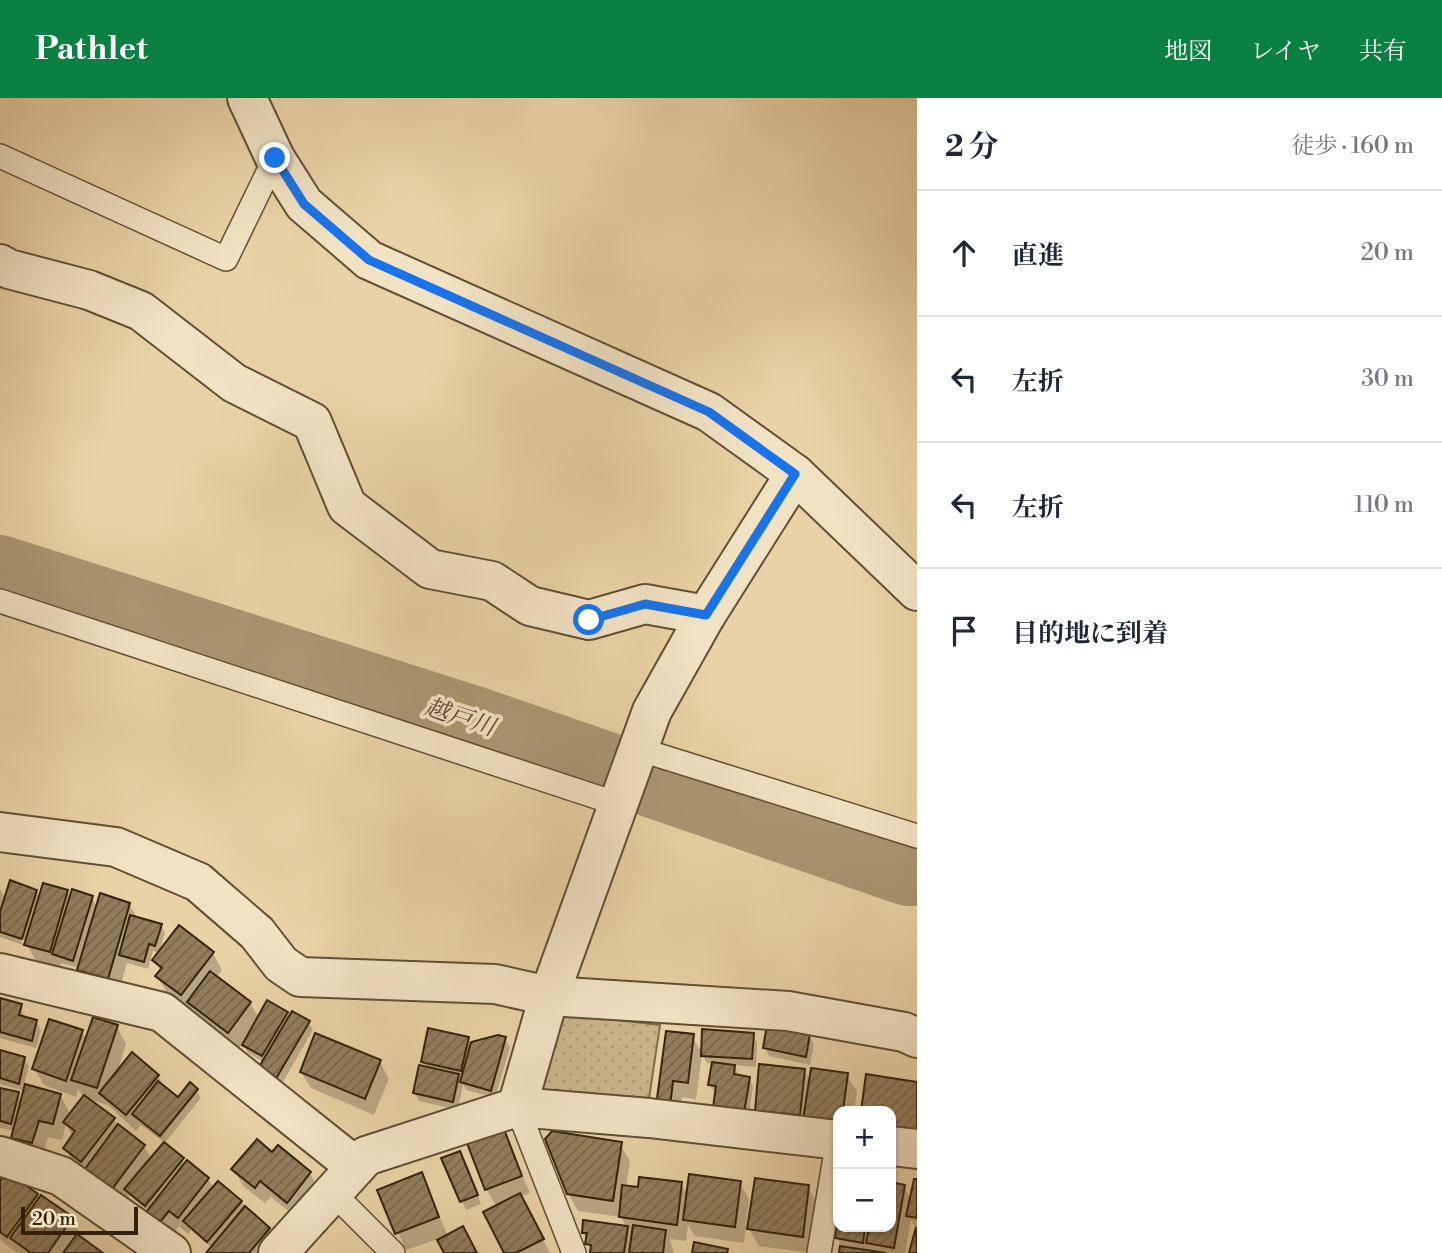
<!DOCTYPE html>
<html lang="ja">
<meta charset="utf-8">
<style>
:root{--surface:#fff;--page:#f2f2f3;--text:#1f2937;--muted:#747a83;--line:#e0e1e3;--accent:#0b8043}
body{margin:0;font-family:"Libre Bodoni","Noto Serif JP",serif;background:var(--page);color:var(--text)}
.controls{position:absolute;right:21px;bottom:21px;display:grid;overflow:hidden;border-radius:14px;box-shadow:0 2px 5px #0004}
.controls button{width:63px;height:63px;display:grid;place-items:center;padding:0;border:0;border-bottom:2px solid var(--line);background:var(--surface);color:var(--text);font:35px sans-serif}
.scale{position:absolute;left:21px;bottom:18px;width:117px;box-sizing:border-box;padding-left:7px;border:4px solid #33230e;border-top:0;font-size:19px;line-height:24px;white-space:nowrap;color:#33230e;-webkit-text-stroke:5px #f1e2c4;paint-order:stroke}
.stop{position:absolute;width:21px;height:21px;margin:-16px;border:5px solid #1a73e8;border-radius:50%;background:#fff}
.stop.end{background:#1a73e8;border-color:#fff;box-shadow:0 2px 7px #0008}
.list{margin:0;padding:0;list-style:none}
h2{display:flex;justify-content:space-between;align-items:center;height:91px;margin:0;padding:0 28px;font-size:30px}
h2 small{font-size:23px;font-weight:400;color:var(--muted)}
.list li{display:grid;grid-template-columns:46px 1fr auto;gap:21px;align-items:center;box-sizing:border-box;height:126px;padding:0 28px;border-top:2px solid var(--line)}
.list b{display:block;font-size:26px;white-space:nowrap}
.list em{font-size:23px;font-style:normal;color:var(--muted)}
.icon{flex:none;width:38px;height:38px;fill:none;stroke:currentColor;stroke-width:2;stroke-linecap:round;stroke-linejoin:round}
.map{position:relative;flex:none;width:917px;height:1155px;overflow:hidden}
header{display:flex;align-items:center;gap:42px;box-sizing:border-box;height:98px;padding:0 35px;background:var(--accent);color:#fff}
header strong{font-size:33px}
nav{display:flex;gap:38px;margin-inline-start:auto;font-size:24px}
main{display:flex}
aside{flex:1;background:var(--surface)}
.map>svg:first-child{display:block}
</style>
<header>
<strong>Pathlet</strong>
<nav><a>地図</a><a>レイヤ</a><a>共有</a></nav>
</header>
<main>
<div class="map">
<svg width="917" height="1155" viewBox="0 0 917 1155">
<defs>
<pattern id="park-dots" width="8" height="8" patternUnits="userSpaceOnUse" patternTransform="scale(1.75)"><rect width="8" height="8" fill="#cab48b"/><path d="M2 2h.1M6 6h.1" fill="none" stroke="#ae9a77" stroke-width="1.8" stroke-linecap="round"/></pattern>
<pattern id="building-hatch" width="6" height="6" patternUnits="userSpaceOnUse" patternTransform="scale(1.75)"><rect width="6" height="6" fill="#927e5d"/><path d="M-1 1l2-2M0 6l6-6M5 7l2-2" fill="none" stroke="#78674b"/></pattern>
</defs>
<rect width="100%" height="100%" fill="#e9d2a5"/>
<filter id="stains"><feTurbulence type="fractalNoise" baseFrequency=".00286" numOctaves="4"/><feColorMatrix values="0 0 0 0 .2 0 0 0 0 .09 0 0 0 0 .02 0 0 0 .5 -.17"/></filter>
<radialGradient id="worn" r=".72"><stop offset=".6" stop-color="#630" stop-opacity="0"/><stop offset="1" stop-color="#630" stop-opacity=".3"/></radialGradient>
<polygon fill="url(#park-dots)" stroke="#7e6c4c" stroke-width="2" points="557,915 660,927 647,1014 531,999"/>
<g fill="#0003" fill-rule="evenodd">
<polygon points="0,791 6,801 36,793 40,800 67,793 71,801 92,799 97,809 129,806 138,821 161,827 165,835 159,855 213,855 222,872 216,880 250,905 259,920 286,915 289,921 308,924 313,932 279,991 264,964 248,955 243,945 238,951 199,921 193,910 191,913 167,895 157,878 161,874 154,862 159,855 153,853 148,871 127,865 118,897 89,889 79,870 61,865 59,870 36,863 19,832 16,834 23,847 0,839"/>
<polygon points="0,902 21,907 24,920 36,923 41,932 36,950 0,940"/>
<path d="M117,929L126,946L117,975L158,978L166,992L179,1002L196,992L201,1000L164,1046L186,1067L208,1081L214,1090L241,1104L269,1131L279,1148L273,1155H208L212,1150L191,1132L188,1136L179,1128L168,1143L149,1114L130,1097L119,1111L74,1066L65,1050L73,1039L66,1027L62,1042L48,1039L42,1061L23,1056L13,1040L15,1033L0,1030V991L18,995L22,1004L25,993L0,986V954L24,960L29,968L24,987L60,997L71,1017L84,1000L78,991L76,999L44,987L34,970L82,934L87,942ZM88,1001L108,1007L136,1033L141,1027L165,1045L152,1061L144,1048Z"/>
<polygon points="753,937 757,945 756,969 733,967 739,977 749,980 753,989 747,1029 715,995 710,987 714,966 707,965 702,957 696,1001 682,999 679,1025 658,1007 692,938 702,955"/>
<polygon points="809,938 814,946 810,967 769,958 765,950"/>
<polygon points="467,940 471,946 505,941 510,949 495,1000 466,992 463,986 458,1012 419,1003 415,995 427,970 423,964"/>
<polygon points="380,964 389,981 374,1017 311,990 301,974"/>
<polygon points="804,972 811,984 847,977 857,994 854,1013 838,1013 838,1042 766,1029 756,1013"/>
<polygon points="501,1028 530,1095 520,1099 550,1155 506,1155 497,1109 486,1091"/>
<polygon points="620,1046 630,1063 626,1089 681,1086 688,1097 740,1085 749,1101 744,1145 695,1138 688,1127 686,1143 670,1141 674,1155 592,1155 583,1134 627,1130 621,1119 578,1113 568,1095"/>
<polygon points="278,1050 310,1076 320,1092 297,1120 271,1099 265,1105 243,1088 234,1071 273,1056"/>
<polygon points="444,1061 464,1063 481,1106 466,1112"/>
<polygon points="421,1076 448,1138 475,1155 446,1155 438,1141 406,1152 379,1093"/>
<polygon points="917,1083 917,1155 910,1155 917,1132 911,1122 905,1155 840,1155 843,1151 837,1140 839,1129 891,1129 891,1086 904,1088 911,1102"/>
<polygon points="0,1086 37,1097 72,1121 81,1138 80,1140 100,1155 17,1155 0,1142"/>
<polygon points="808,1089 818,1106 812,1155 759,1148 749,1131"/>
</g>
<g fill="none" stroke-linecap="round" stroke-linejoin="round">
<polyline stroke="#ab9672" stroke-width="70" points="0,472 471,622 908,773 917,773"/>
</g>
<g fill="url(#building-hatch)" stroke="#33230e" stroke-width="2">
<polygon points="10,782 37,792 22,841 0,834 0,814"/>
<polygon points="43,785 68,792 50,854 24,847"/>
<polygon points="72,791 93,798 73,863 52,856"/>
<polygon points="100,795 130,805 108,881 77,872"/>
<polygon points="130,817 162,826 155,848 149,846 144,864 119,857"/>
<polygon points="179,827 214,854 181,897 155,878 162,870 152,862"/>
<polygon points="210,873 251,904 228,935 187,904"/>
<polygon points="0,900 22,906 19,917 37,922 32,943 0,934"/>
<polygon points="267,902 288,914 262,958 242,947"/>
<polygon points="292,913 310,923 274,984 256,974"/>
<polygon points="93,919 118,927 97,990 71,982"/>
<polygon points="49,921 83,932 66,983 32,971"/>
<polygon points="767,927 810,936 806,959 763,950"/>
<polygon points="428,930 469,939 461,973 421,964"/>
<polygon points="702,931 754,935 752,961 701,958"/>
<polygon points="666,933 694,936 688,985 673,983 670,1009 656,1008"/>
<polygon points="315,935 381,962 365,1001 300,974"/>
<polygon points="498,937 506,939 491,993 460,984 471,944"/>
<polygon points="0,952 25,959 19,986 0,980"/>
<polygon points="132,954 159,977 126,1017 99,995"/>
<polygon points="712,964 735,967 734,976 750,979 743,1021 712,1017 716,988 708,987"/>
<polygon points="759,966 805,971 800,1017 755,1013"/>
<polygon points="419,967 459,976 453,1004 413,995"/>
<polygon points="811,970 848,975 843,1013 838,1013 838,1027 803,1022"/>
<polygon points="866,976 917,984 917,1038 891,1034 891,1013 861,1013"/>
<polygon points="158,983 178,999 190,984 198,991 160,1038 132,1016"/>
<polygon points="25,986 61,996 53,1026 39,1023 32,1045 11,1040"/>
<polygon points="0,990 19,994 11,1026 0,1023"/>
<polygon points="84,997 115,1020 81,1064 63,1050 75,1033 63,1024"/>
<polygon points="118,1026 145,1047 109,1095 82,1075"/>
<polygon points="502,1026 522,1078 485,1092 465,1040"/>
<polygon points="552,1033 622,1044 613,1103 567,1096 545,1041"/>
<polygon points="257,1041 272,1054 278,1047 311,1074 287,1105 260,1083 255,1090 231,1071"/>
<polygon points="164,1044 184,1060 145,1108 124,1091"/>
<polygon points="460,1053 478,1097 460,1104 441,1060"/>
<polygon points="187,1062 209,1080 178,1120 169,1113 158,1127 144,1117"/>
<polygon points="7,1074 38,1096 7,1139 0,1134 0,1083"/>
<polygon points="422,1074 439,1119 395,1136 377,1092"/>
<polygon points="689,1076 741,1083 735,1129 683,1122"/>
<polygon points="639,1079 682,1084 677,1127 619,1119 622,1087 638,1089"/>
<polygon points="755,1080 809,1087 803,1139 747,1131"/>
<polygon points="914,1081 917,1081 917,1120 906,1118"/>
<polygon points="218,1083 242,1103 207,1144 183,1123"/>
<polygon points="891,1084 905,1087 894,1150 866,1145 869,1129 891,1129"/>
<polygon points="520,1095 544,1141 516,1155 504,1155 483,1114"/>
<polygon points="41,1097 73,1119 48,1155 31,1155 10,1140"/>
<polygon points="245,1108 270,1130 249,1155 206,1155"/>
<polygon points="838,1119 838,1129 865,1129 863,1145 835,1140"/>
<polygon points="583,1122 628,1128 624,1155 590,1155 591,1147 585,1146 587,1135 582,1135"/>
<polygon points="633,1127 666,1132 663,1155 629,1155"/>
<polygon points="463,1128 477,1155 444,1155 437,1142"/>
<polygon points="916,1129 917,1155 909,1155"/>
<polygon points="77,1136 103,1155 63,1155"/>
<polygon points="694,1144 728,1151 727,1155 692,1155"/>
<polygon points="840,1148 886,1155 839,1155"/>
</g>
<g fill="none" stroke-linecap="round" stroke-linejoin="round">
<g stroke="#604f34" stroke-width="26">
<g id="lane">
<polyline points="0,58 226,161 275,60"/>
<polyline points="0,503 618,706"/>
<polyline points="638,651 917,738"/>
<polyline points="517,1009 574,1155"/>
<polyline points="333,1095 393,1155"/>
<polyline points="819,1155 838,1042"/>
</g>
</g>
<g stroke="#604f34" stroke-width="42">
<g id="street">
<polyline points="247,0 275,60 304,106 369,162 709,314 795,376 917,493"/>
<polyline points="0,166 9,171 89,192 141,213 234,285 312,324 347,408 430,471 492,483 530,508 589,522 645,506 706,517"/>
<polyline points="0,734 116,749 198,784 257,835 281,866 300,879 495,886 549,898 788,913 904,934 917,940"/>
<polyline points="0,875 162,914 356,1069"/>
<polyline points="517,1009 549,898 652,613 706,517 795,376"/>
<polyline points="891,1048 917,1051"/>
<polyline points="0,1058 61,1078 171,1155"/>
<polyline points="278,1155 366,1058 517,1009 649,1020 838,1042"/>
</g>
</g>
<use href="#lane" stroke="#f1e2c4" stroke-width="23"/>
<use href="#street" stroke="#f1e2c4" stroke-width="38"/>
</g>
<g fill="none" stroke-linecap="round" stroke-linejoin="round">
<polyline stroke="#1a73e8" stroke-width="9" points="275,60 304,106 369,162 709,314 795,376 706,517 645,506 589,522"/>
</g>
<g text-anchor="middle" stroke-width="7" stroke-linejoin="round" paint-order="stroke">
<g font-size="24" font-style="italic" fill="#5d4b31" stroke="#f1e2c4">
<text transform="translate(460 619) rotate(18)" y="8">越戸川</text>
</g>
</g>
<rect width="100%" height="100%" filter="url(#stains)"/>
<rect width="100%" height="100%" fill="url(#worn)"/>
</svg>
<div class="controls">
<button>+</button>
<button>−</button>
</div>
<div class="scale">20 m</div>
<div class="stop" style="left:589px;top:522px"></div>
<div class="stop end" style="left:275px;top:60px"></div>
</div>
<aside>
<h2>2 分<small>徒歩 · 160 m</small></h2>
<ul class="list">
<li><svg class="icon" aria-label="ahead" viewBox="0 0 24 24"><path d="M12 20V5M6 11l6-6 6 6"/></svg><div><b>直進</b></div><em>20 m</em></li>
<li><svg class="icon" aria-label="left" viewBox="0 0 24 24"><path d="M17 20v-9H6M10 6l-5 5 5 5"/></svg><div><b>左折</b></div><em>30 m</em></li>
<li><svg class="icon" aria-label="left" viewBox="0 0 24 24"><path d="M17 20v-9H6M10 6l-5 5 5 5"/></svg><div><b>左折</b></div><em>110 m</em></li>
<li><svg class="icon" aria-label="arrive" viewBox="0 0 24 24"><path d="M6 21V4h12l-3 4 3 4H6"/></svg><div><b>目的地に到着</b></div></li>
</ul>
</aside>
</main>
